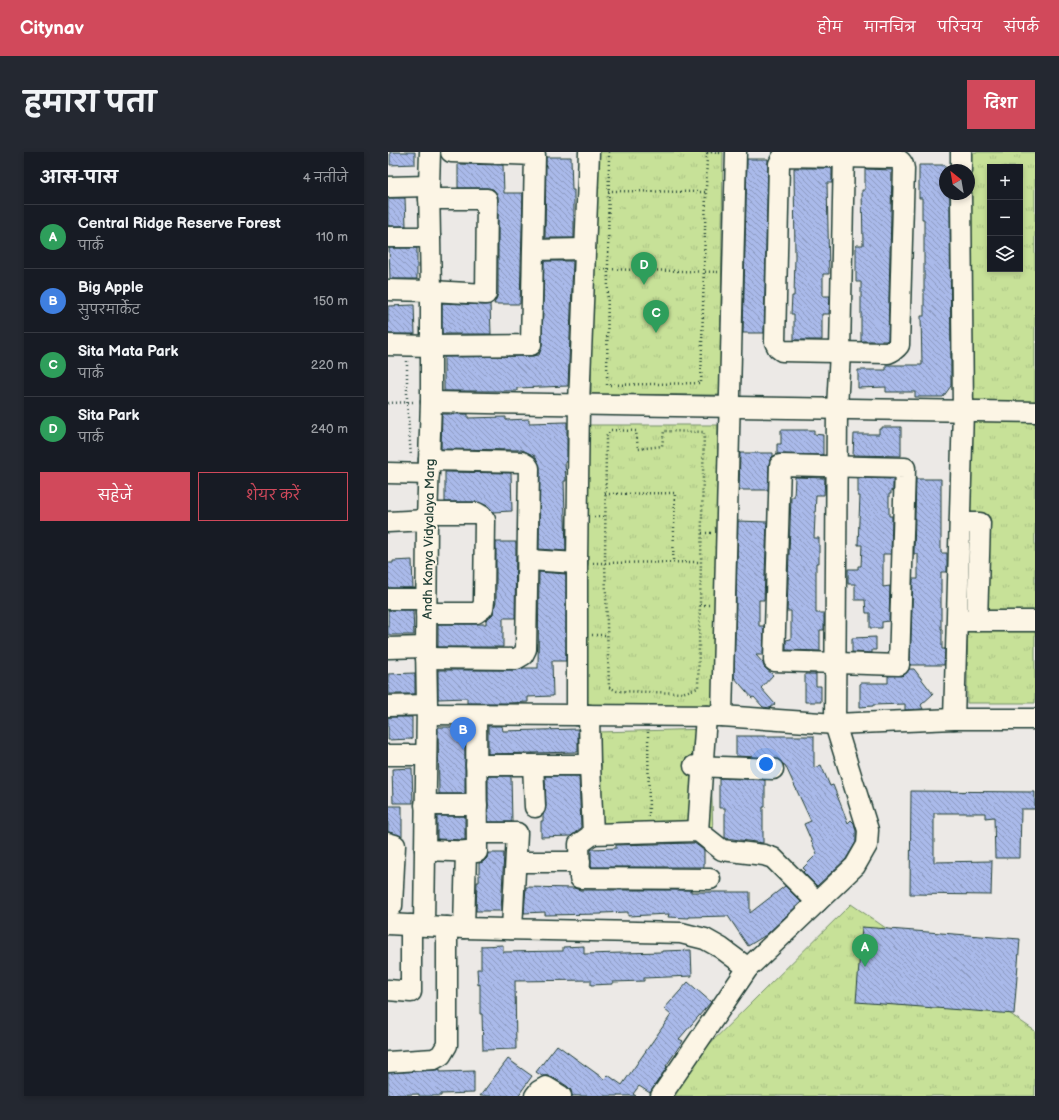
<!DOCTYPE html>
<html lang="hi">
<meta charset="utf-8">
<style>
:root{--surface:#171b24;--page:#242831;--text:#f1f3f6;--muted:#9ea1a6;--line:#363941;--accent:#d1495b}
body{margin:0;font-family:"Balsamiq Sans","Playpen Sans Deva",sans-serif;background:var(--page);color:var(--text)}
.controls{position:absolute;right:12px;top:12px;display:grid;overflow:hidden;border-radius:0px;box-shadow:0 2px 6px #0003}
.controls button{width:36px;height:36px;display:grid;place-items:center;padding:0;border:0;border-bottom:1px solid var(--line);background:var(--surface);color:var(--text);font:20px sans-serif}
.compass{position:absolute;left:551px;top:12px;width:36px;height:36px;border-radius:50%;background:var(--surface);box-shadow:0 2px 6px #0003;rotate:329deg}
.you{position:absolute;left:378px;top:612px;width:14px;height:14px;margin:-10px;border:3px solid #fff;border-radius:50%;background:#1a73e8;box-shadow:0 0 0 6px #1a73e833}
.badge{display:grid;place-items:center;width:26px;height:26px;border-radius:50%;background:var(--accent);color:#fff;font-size:13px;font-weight:700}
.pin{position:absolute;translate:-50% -33px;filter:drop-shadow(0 1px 2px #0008)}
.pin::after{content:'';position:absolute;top:21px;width:14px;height:12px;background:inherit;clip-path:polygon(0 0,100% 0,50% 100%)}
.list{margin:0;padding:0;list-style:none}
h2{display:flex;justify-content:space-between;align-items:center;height:52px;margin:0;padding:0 16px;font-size:17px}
h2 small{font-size:13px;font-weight:400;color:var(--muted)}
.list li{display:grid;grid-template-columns:26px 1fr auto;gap:12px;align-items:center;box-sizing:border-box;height:64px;padding:0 16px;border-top:1px solid var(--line)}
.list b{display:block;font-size:15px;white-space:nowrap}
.list p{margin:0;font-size:13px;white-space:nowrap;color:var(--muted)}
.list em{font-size:13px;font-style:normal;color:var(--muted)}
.actions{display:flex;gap:8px;padding:12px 16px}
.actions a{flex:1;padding:9px 0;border:1px solid var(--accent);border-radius:0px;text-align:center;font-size:14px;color:var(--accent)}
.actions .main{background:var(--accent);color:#fff}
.icon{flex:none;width:22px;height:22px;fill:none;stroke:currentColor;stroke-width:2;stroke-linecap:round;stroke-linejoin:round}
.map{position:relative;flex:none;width:647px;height:944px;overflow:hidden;border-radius:0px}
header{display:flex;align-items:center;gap:24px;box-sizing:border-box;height:56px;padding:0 20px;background:var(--accent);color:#fff}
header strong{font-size:19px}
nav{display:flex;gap:22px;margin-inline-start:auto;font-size:14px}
.intro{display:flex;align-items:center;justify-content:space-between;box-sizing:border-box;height:96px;padding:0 24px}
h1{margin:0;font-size:28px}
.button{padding:10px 18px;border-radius:0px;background:var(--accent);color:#fff;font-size:14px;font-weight:700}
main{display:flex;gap:24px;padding:0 24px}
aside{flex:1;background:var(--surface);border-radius:0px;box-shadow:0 2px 6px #0003}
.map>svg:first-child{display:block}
</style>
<header>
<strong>Citynav</strong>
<nav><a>होम</a><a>मानचित्र</a><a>परिचय</a><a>संपर्क</a></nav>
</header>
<div class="intro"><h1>हमारा पता</h1><a class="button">दिशा</a></div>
<main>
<aside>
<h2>आस-पास<small>4 नतीजे</small></h2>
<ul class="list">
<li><span class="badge" style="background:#2e9e5b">A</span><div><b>Central Ridge Reserve Forest</b><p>पार्क</p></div><em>110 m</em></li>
<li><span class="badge" style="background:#3f7fe0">B</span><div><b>Big Apple</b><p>सुपरमार्केट</p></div><em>150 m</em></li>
<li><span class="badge" style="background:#2e9e5b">C</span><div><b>Sita Mata Park</b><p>पार्क</p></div><em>220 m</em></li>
<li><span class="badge" style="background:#2e9e5b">D</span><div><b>Sita Park</b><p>पार्क</p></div><em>240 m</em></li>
</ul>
<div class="actions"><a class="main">सहेजें</a><a>शेयर करें</a></div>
</aside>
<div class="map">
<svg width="647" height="944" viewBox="0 0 647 944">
<defs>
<pattern id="park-tufts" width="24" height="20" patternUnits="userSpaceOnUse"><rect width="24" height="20" fill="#c7e198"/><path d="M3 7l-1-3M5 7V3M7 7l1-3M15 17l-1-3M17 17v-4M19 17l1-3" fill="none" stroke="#aac284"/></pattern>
<pattern id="building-back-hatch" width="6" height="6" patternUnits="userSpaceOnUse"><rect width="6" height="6" fill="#aabaea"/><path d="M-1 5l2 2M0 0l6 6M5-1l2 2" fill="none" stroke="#8a98be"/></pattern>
</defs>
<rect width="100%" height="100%" fill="#ece9e6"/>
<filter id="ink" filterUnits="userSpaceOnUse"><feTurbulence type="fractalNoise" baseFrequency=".025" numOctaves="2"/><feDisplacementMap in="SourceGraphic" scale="8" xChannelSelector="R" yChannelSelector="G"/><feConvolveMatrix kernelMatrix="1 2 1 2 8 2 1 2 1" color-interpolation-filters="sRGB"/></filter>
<g filter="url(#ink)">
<g fill="url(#park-tufts)" stroke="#738f66" fill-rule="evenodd">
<polygon points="205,0 335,0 332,243 203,242"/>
<path d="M581,0H647V250H580ZM602,15H632V117H602Z"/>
<polygon points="581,269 647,269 647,551 579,551"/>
<polygon points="195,273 330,273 327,556 192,555"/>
<polygon points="322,577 325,685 214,688 211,580"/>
<polygon points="463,752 647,879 647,944 271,944 274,939"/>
</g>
<g fill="url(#building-back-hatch)" stroke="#1f3d34">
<polygon points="2,0 27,0 27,12 2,13"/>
<polygon points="158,5 183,5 184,38 186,38 186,86 157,86"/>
<polygon points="359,7 380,7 376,181 355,181"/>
<polygon points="70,12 115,13 116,41 135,41 132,152 106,152 110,142 110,47 109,42 105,37 99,36 70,36"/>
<polygon points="531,13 557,13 557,42 562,42 563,234 555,245 527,245 527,240 498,240 498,235 470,236 470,218 498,218 498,213 534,213 533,164 536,164 536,67 534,67 534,46 531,46"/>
<polygon points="406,16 444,16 444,31 439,31 441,122 435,122 435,144 442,144 441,162 434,162 434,188 406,188 406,162 403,162 404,144 406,144 407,105"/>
<polygon points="477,17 504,18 500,188 498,189 473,189 473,130 468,130 468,93 475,93 474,38 477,38"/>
<polygon points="0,46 17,46 18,74 0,74"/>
<polygon points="1,96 29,96 29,127 2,127"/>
<polygon points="156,109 185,109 180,234 129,236 129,239 56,239 56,205 143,204 151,203 154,193"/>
<polygon points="54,151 97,153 102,152 103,182 54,182"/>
<polygon points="26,153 27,182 0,182 0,154"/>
<polygon points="54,262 80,262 80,266 118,265 118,268 141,267 141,271 179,270 179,310 177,310 178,329 176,329 178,399 151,397 152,316 147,304 134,298 53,297"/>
<polygon points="494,275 513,275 513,304 465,303 466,282 491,282 491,277 494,277"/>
<polygon points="393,278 426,278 426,282 435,283 435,303 389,302 389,292 393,292"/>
<polygon points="352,301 385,301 385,304 382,307 381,313 380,338 351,338"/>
<polygon points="57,320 123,321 124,359 105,360 100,354 89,350 57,350"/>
<polygon points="407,325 437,326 436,343 428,343 426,386 431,386 431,411 428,411 428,461 436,461 436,478 432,478 432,499 398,498 398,488 403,487 403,459 399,459 403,345 406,345"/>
<polygon points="470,326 505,327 505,339 503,338 503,342 501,342 501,364 504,364 503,402 495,402 495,435 502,434 501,469 494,470 494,476 482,476 482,461 478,461 477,448 467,448 467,432 460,432 460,417 470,417 470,414 473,414 474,393 470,393 472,344 470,344"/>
<polygon points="528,327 553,327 553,401 559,401 559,420 553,420 553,477 554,477 554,497 557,497 556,513 522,513 525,427 530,427 530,402 526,402"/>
<polygon points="350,369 379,370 376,448 371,448 371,474 376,474 375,503 368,503 375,511 376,515 385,523 373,536 387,552 382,556 375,555 366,545 364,546 346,525"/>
<polygon points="108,390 128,390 127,466 115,466 115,495 50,495 50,472 98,472 98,468 105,462 108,449"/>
<polygon points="24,408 25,436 0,436 0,411 5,411 5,409"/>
<polygon points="151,420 178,422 178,509 164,509 165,544 140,545 140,550 121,551 79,551 79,546 50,547 50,518 128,518 135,516 150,516"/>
<polygon points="0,458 25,458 26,483 0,483"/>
<polygon points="488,485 488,498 484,498 484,501 464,500 464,486"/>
<polygon points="521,517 526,517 545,542 533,553 535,557 517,558 517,552 485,553 485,554 472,555 472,531 500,531 500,524 516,523"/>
<polygon points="27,521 27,542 0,542 0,522"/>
<polygon points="417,522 428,522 428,534 433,534 433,550 417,550"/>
<polygon points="0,565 24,565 24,587 0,588"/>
<polygon points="100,574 114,574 115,579 190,577 190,600 100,602"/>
<polygon points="50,575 77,575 77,642 51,642"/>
<polygon points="348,584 426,584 426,616 433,613 442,634 445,633 460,671 463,668 466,671 468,679 468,690 458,707 429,734 415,720 417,718 415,716 429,702 416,672 423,669 397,613 396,613 391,608 386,606 348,604"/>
<polygon points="24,616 25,651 5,651 4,617"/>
<polygon points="100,624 123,624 124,670 100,670"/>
<polygon points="157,624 191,624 193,676 183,684 153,685 153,669 155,669 155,663 158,654"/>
<polygon points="331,626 377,628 377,655 375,655 375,691 337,686 337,656 331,656"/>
<polygon points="523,639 647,640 647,657 633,657 632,706 607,706 606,665 597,666 597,661 546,661 546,710 604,709 603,743 522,742"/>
<polygon points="0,654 14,654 14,684 0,680"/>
<polygon points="49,664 77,664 77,688 49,687"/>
<polygon points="306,691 316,698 316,715 203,715 203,698 204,697 228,696 228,693"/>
<polygon points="100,701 116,701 113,759 88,759 89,730 91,730 91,711 95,710 99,706"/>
<polygon points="397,734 413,750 378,783 360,794 340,764 301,765 301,766 280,765 281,762 240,764 240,760 214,761 214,762 157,763 157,760 136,761 138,735 186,736 192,738 303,738 303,740 362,740 362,761"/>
<polygon points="474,775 632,787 626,862 468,850"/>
<polygon points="115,793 115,800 175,799 175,795 196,794 196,802 274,800 274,799 303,798 304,824 256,826 256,829 225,830 225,832 203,833 203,828 127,829 128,897 95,898 94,862 92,862 92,832 90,833 89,817 93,817 93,794"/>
<polygon points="300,830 323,850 291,887 295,889 278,914 279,915 262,941 251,934 245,942 248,944 184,944 183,938 179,934 164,925 159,924 154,924 148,920 169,893 216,927 220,923 234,933 283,863 276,857"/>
<polygon points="120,907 144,924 130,944 92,944"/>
<polygon points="52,917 52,920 86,919 86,941 53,942 53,944 31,944 31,942 0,943 0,921 47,918"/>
</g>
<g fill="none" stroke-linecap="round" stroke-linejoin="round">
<g stroke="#1f3d34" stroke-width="23">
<g id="minor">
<polyline points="573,0 573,18"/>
<path d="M397,4L506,6C512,8 515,10 516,17L511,193C508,197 505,199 500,201L394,199L390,196L387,190L391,12L394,6Z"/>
<polyline points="0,35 41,34"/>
<polyline points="0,85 42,85"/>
<polyline points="145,98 197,97"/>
<polyline points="0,138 43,139 98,142 99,47 41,47"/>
<polyline points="0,193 43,194 143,193 147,3 63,0"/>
<polyline points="43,250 647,260"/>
<polygon points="392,313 517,316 511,513 386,509"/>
<polyline points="0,321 41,322"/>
<polyline points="0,370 39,368"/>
<polyline points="572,371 592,371 589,469"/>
<polyline points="140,408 189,411"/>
<polyline points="0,447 38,447"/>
<polyline points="38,461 88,461 95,456 96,449 97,368 94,364 89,361 39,361"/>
<polyline points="577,469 647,469"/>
<polyline points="0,496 38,495"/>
<polyline points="38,506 128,507 135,503 138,497 141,316 139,313 134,310 41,308"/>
<polyline points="0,554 39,553"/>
<polyline points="39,562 334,564 447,572 566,567 647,567"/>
<polyline points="189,563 189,411 191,252 201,0"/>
<polyline points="334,564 348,0"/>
<polyline points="566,567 575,259 573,42"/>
<polyline points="0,603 38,603"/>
<polyline points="88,613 202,613 201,563"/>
<polyline points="145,613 147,655"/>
<polyline points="202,613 205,682 191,692 192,726 322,727"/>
<polyline points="306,614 385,617"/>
<polyline points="37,653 89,653"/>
<polyline points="310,679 318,564"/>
<polyline points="89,681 129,681 124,777"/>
<polyline points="205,682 310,679 334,698 376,703 385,706 429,750"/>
<polyline points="0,691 7,693 4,754"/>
<polyline points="37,698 89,700 88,563"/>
<polyline points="128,710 192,710"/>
<polyline points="0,772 76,776 293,781 317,787 333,796 360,816"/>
<polyline points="36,773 39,553 38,495 39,368 43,250 43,139 41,34 42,0"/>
<polyline points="76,776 78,699"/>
<polyline points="0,838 23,840 23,773"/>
<polyline points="0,910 46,907 53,903 59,893 59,775"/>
<polyline points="147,944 151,939 158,935 173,944"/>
<polyline points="273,944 360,816 467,714 479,693 480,678 447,572 449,256 452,200 456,0"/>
</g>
</g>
<g stroke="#1f3d34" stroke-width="2.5" stroke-dasharray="1 3" stroke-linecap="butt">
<polyline points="221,0 219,233 313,231 319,0"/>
<polyline points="319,0 333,1"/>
<polyline points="220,39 318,40"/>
<polyline points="213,117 330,120"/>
<polyline points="19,209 19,250 23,305"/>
<polyline points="0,251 26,250"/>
<polygon points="223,278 248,279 250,297 274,294 276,279 316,280 310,536 294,541 229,539 221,535 217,411 218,285"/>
<polyline points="217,342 287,341 285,411"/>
<polyline points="206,365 217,365"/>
<polyline points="314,381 323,381"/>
<polyline points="205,411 313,410"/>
<polyline points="312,453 322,453"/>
<polyline points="204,483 219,483"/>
<polyline points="260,580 261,665"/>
</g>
<use href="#minor" stroke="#fcf5e5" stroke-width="20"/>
</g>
</g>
<g text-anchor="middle" stroke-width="4" stroke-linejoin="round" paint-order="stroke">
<g font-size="13" fill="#1f3d34" stroke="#fcf5e5">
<text transform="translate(40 387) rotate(-89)" y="5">Andh Kanya Vidyalaya Marg</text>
</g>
</g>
</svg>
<div class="controls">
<button>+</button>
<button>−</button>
<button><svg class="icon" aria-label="layers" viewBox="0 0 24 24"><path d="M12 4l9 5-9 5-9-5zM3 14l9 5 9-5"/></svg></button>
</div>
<svg class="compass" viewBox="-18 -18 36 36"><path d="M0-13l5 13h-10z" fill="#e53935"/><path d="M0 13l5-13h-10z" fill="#9ea1a6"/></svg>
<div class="you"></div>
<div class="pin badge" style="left:477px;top:815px;background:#2e9e5b">A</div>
<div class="pin badge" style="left:75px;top:598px;background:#3f7fe0">B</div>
<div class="pin badge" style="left:268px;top:181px;background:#2e9e5b">C</div>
<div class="pin badge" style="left:256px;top:133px;background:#2e9e5b">D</div>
</div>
</main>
